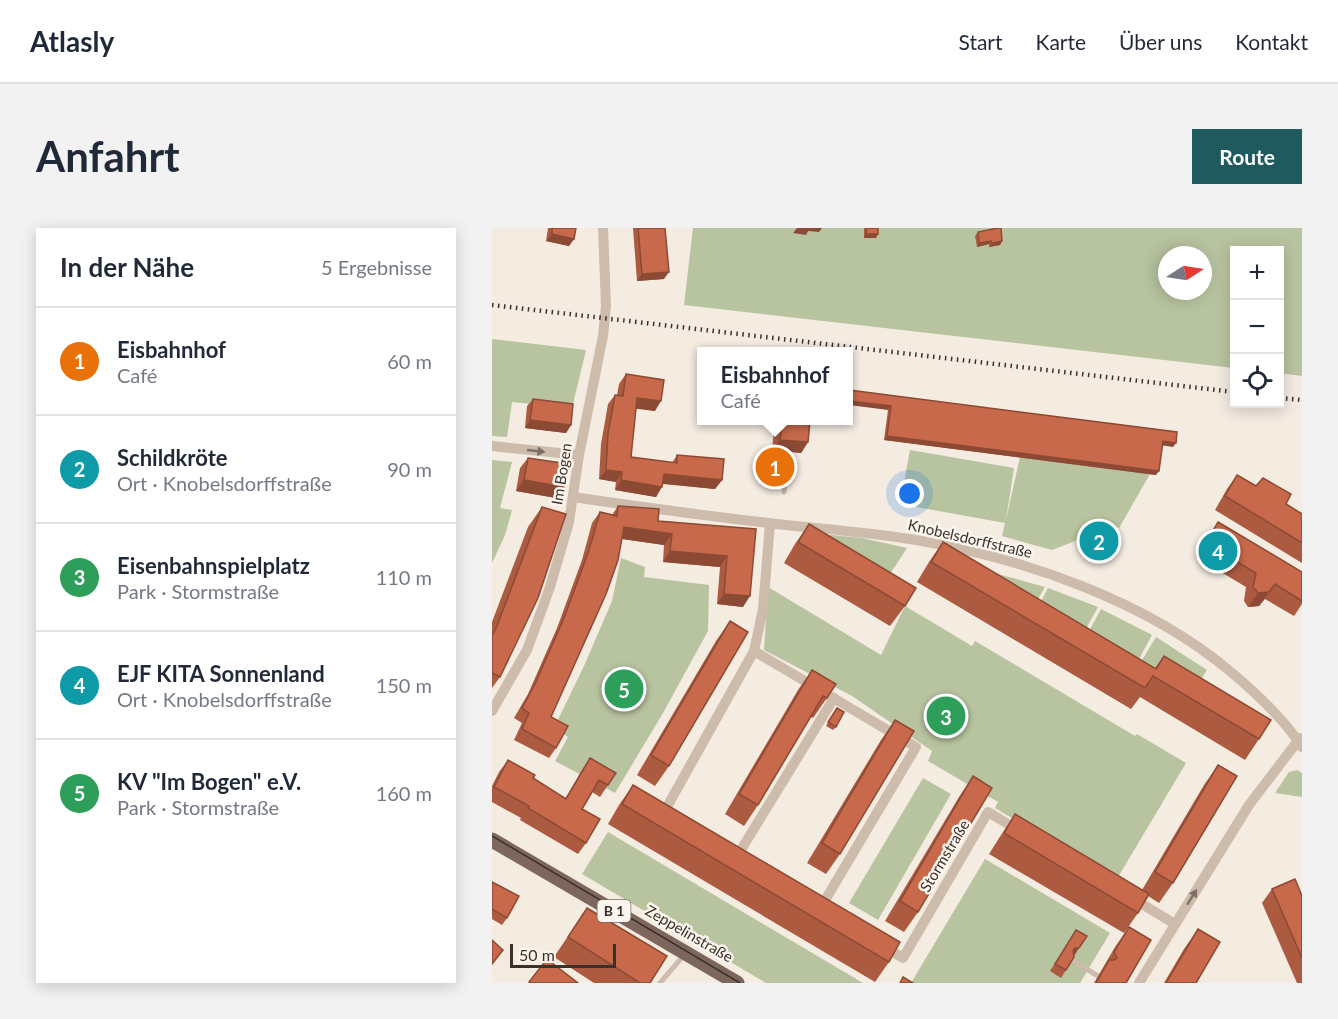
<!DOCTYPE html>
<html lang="de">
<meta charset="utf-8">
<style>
:root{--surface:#fff;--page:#f2f2f3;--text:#1f2937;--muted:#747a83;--line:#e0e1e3;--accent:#1f5a5e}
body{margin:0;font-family:Lato,sans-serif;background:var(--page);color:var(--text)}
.controls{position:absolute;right:18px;top:18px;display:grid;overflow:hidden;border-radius:0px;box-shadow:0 3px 15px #0003}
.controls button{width:54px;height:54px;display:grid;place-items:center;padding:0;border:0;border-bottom:2px solid var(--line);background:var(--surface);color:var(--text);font:30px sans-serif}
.compass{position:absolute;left:666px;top:18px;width:54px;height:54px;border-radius:50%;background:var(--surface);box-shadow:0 3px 15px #0003;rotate:78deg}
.scale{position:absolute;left:18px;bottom:15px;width:106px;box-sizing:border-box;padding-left:6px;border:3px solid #3b302b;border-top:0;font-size:16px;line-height:21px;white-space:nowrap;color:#3b302b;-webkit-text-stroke:4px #fbf5ee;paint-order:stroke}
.you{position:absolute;left:418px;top:266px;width:21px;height:21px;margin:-15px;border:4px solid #fff;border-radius:50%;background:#1a73e8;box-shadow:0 0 0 9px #1a73e833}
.badge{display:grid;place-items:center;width:39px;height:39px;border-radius:50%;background:var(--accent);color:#fff;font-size:20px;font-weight:700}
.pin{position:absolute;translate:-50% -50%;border:3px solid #fff;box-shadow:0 2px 6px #0006}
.popup{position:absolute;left:205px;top:119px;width:156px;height:78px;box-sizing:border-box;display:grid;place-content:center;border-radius:0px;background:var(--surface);filter:drop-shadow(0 2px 4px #0005);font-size:20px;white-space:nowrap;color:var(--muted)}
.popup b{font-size:22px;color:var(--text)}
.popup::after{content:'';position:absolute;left:50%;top:100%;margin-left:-12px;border:12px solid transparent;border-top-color:var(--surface)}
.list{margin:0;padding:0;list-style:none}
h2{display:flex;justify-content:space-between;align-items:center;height:78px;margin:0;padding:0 24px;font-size:26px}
h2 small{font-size:20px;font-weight:400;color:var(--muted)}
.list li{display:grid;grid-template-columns:39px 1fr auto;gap:18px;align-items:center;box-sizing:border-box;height:108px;padding:0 24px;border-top:2px solid var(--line)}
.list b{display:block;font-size:22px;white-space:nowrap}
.list p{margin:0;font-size:20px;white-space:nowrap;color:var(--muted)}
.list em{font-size:20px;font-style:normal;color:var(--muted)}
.icon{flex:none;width:33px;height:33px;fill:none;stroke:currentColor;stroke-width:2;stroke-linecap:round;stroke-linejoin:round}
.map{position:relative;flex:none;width:810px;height:755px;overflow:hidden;border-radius:0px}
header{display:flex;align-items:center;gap:36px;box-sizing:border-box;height:84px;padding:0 30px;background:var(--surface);border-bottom:2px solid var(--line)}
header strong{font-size:28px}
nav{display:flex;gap:33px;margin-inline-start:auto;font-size:21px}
.intro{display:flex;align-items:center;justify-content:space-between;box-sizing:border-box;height:144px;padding:0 36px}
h1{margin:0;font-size:42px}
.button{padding:15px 27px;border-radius:0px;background:var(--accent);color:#fff;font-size:21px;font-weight:700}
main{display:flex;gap:36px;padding:0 36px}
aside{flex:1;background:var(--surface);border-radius:0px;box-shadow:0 3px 15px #0003}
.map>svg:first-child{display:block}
</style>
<header>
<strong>Atlasly</strong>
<nav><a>Start</a><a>Karte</a><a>Über uns</a><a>Kontakt</a></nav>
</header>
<div class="intro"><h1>Anfahrt</h1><a class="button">Route</a></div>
<main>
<aside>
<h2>In der Nähe<small>5 Ergebnisse</small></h2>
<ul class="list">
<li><span class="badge" style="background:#e8710a">1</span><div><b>Eisbahnhof</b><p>Café</p></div><em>60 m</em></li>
<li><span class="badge" style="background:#0f9aa8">2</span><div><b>Schildkröte</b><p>Ort · Knobelsdorffstraße</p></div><em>90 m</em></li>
<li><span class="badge" style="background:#2e9e5b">3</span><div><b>Eisenbahnspielplatz</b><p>Park · Stormstraße</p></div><em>110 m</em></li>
<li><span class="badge" style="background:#0f9aa8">4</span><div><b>EJF KITA Sonnenland</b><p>Ort · Knobelsdorffstraße</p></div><em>150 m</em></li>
<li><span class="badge" style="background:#2e9e5b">5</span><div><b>KV &quot;Im Bogen&quot; e.V.</b><p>Park · Stormstraße</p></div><em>160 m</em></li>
</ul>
</aside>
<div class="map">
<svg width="810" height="755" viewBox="0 0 810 755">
<rect width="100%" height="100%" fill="#f4ebe1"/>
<g fill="#b8c4a0" fill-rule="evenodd">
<path d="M201,0H810V148L788,145V22H742V140L192,77ZM675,27H711V63H675Z"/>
<polygon points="0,111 94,122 80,180 20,174 15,209 0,208"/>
<polygon points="418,222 522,240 514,292 528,229 658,246 627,300 622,298 560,322 510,308 513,295 408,276"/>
<polygon points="0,232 20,234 8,280 20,282 13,307 0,335"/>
<polygon points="330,306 370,310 415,320 394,352"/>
<polygon points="129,330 153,339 152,349 217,357 216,403 171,485 123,565 63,533 76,509 62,500 92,438 120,373"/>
<polygon points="478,338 553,359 544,375"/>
<polygon points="276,359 389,427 413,378 480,418 483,413 643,508 645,506 694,535 622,656 560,614 503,580 506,574 436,533 440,523 360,468 272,422"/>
<polygon points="556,360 606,379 589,410 547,377"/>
<polygon points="609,381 660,407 647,431 592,412"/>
<polygon points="664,409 715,442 704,459 674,446 650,432"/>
<polygon points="805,542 810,545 810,569 783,565 797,544"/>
<polygon points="431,550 459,566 386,692 357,675"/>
<polygon points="116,604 371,755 274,755 90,646"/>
<polygon points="493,631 618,705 588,755 419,755"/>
</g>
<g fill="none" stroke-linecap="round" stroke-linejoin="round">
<g stroke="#cdbbac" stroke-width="5">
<polyline points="292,264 296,233"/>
<polyline points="580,732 606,748"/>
<polyline points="168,755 193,726"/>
</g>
<g stroke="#cdbbac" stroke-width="10">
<polyline points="0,218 87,227"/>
<path d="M81,269C149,279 216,288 284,296C331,301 377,304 424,312C531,330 655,373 739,444C764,465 792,491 810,519"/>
<polyline points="262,423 424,519 329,679"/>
<polyline points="0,483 35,422 58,359 77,294 87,227 111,108 114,78 111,0"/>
<polyline points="174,588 171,586 262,423 271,381 278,295"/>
<polyline points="244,630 342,470"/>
<polyline points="640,670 683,696"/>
<polyline points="391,718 411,730 496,584 526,602"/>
<polyline points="647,755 757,577 808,510"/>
</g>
<polyline stroke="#7d675c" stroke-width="15" points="0,612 245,755"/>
<polyline stroke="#3b302b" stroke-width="1.5" points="0,608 248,755"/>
<g stroke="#3b302b" stroke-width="4.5" stroke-dasharray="1.5 4.5" stroke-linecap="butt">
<polyline points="0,77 742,164"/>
<polyline points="788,170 810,172"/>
</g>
</g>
<g fill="#ac5a40">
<polygon points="56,0 84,0 82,11 77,18 54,13"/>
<polygon points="141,0 173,0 172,51 145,53"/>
<polygon points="372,0 386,0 384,10 372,10"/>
<polygon points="486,4 510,13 508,17 497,19 497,16 485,19 483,8"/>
<polygon points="134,146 163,183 144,180 139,229 180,235 185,227 230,252 223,261 171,256 164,269 123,262 124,254 107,251 109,216 116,176 123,167 125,167 127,156"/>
<polygon points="357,162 681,219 670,217 664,247 392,212 396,182"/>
<polygon points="41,171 79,197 74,205 33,200 35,178"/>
<polygon points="283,192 318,192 316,214 309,225 280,222"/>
<polygon points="36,230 72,259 64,270 24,263 28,240"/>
<polygon points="745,247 810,286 810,335 723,282 735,261"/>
<polygon points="126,278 166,293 264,301 251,379 225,376 228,339 171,334 172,317 130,311 59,489 64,520 57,530 22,512 30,495 22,490 36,466 65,400 90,332 100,295 108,284 120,287"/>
<polygon points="50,279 8,449 0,460 0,394 36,299"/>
<polygon points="726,294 810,344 810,376 802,388 773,371 767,378 756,379 752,373 754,359 704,329 717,308"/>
<polygon points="317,296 413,378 398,398 292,335 303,316"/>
<polygon points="451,314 663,440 672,428 767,511 753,532 648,469 639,481 425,354 437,334"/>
<polygon points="238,393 177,538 163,558 145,547 224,413"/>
<polygon points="320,442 335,470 321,490 319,489 266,577 252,598 233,586 306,462"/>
<polygon points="345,480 344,499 341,502 334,498"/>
<polygon points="403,492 348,626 334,646 315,635 389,512"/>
<polygon points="98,530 116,557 108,569 100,564 90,581 94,615 86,626 28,592 29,590 0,574 0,558 7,544 16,532 41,550 73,571 90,542"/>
<polygon points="726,537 681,655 667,675 656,668 646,685 632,705 497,626 509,607 523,586 650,662 712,557"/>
<polygon points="481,548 426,684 412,704 393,693 467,569"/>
<polygon points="141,557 397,734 383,754 116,596 127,577"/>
<polygon points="0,654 15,690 10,697 0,691"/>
<polygon points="780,661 810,668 810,755 805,755 770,675"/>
<polygon points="95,680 158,755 102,755 62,729"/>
<polygon points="637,699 634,755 602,755 623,719"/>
<polygon points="706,701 704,755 672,755 692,721"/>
<polygon points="584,702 574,742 569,750 558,743"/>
</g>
<g fill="#8c4a34">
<polygon points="305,0 330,0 327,4 316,3 314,7 301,5"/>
<polygon points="60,6 82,11 77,18 54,13"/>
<polygon points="374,6 386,6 384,10 372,10"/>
<polygon points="499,13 497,16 485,19 487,15"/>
<polygon points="510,13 508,17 497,19 500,15"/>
<polygon points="177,44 172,51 145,53 150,46"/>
<polygon points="145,170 169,173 163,183 138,180"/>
<polygon points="357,173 399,178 396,182 357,177"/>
<polygon points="38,192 79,197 74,205 33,200"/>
<polygon points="395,208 667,243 664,247 392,212"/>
<polygon points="288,212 316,214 309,225 280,222"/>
<polygon points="671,213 684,215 681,219 668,217"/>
<polygon points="114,242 130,244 124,254 107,251"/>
<polygon points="172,246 230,252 223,261 165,255"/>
<polygon points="32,252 72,259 64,270 24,263"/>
<polygon points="129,252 170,259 164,269 123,262"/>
<polygon points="132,299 180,306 172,317 124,310"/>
<polygon points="178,323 235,328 228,339 171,334"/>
<polygon points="783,356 767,378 756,379 766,365"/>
<polygon points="232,366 258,368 251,379 225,376"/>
<polygon points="583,720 587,720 582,728 581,723"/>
</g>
<g fill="#c8694b" stroke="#8c4a34" stroke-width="1.5">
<polygon points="60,0 84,0 82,11 60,6"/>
<polygon points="146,0 173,0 177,44 150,46"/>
<polygon points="375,0 386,0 386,6 374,6"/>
<polygon points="506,0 509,0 510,13 500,15 499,13 487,15 486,4"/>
<polygon points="134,146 172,152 169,173 145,170 139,229 185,235 185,227 232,231 230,252 172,246 170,259 129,252 130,244 114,242 116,206 123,167 131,168"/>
<polygon points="357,162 685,204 684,215 671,213 667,243 395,208 399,178 357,173"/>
<polygon points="41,171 81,176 79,197 38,192"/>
<polygon points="290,192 318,192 316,214 288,212"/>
<polygon points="36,230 76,236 72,259 32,252"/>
<polygon points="745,247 764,258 771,250 799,266 794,276 810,286 810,315 733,268"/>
<polygon points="126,278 167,281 166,293 264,301 258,368 232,366 235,328 178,323 180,306 132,299 126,332 114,366 59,489 76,498 64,520 30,501 37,485 30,480 43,456 72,390 97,322 108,284 125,288"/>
<polygon points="50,279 74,286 46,370 8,449 0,445 0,408 5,398"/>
<polygon points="726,294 810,344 810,373 783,356 777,364 766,365 761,359 764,345 714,315"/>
<polygon points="317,296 424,360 413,378 306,314"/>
<polygon points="451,314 664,441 672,428 779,492 767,511 661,448 653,460 439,334"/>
<polygon points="238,393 256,404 177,538 159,527"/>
<polygon points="320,442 344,456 335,470 331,468 266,577 247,566"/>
<polygon points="345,480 352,484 344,499 336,494"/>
<polygon points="403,492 422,503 348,626 330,615"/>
<polygon points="98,530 124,545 116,557 107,552 90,581 108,591 94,615 36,580 37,578 2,559 16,532 43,547 41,550 74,571"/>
<polygon points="726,537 745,548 681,655 663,644"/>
<polygon points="481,548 500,560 426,684 408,673"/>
<polygon points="141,557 408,714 397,734 130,576"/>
<polygon points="523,586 657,666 646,685 512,605"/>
<polygon points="803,651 810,668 810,730 780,661"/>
<polygon points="0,654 27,668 15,690 0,681"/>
<polygon points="95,680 175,728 158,755 148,755 76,709"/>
<polygon points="637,699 659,712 634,755 604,755 617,732 622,732 625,730 622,724"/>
<polygon points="706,701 728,714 704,755 674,755"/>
<polygon points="584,702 595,708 587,720 583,720 581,723 582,729 574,742 563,736"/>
<polygon points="0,712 11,722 0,736"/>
<polygon points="55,731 86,755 38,755 37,754"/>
<polygon points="411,749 421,755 408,755"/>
</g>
<defs><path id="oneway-solid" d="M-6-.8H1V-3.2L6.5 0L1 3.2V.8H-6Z" transform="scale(1.5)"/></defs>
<g fill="#7d6f65">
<use href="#oneway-solid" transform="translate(44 223) rotate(6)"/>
<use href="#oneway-solid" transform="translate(700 669) rotate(-58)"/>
</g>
<g text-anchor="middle" stroke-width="5" stroke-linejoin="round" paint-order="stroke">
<rect fill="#fbf5ee" stroke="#756b66" stroke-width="1.5" x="105.5" y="672" width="33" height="22" rx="4.5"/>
<g font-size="14" font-weight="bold" fill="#3b302b">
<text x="122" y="688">B 1</text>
</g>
<g font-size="15" fill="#3b302b" stroke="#fbf5ee">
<text transform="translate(70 246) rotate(-81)" y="5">Im Bogen</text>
<text transform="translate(478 311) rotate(13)" y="5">Knobelsdorffstraße</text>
<text transform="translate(453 628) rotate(-59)" y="5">Stormstraße</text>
<text transform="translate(197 706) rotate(30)" y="5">Zeppelinstraße</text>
</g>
</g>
</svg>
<div class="controls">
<button>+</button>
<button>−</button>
<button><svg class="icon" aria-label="locate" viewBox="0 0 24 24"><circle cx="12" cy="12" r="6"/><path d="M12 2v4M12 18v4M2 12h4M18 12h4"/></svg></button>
</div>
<svg class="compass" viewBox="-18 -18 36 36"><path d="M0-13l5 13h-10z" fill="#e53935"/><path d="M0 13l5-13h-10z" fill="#747a83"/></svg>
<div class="scale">50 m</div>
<div class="you"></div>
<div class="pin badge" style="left:283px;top:239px;background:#e8710a">1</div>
<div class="popup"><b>Eisbahnhof</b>Café</div>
<div class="pin badge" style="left:607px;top:313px;background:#0f9aa8">2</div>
<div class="pin badge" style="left:454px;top:488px;background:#2e9e5b">3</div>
<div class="pin badge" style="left:726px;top:323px;background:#0f9aa8">4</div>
<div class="pin badge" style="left:132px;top:461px;background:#2e9e5b">5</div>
</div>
</main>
